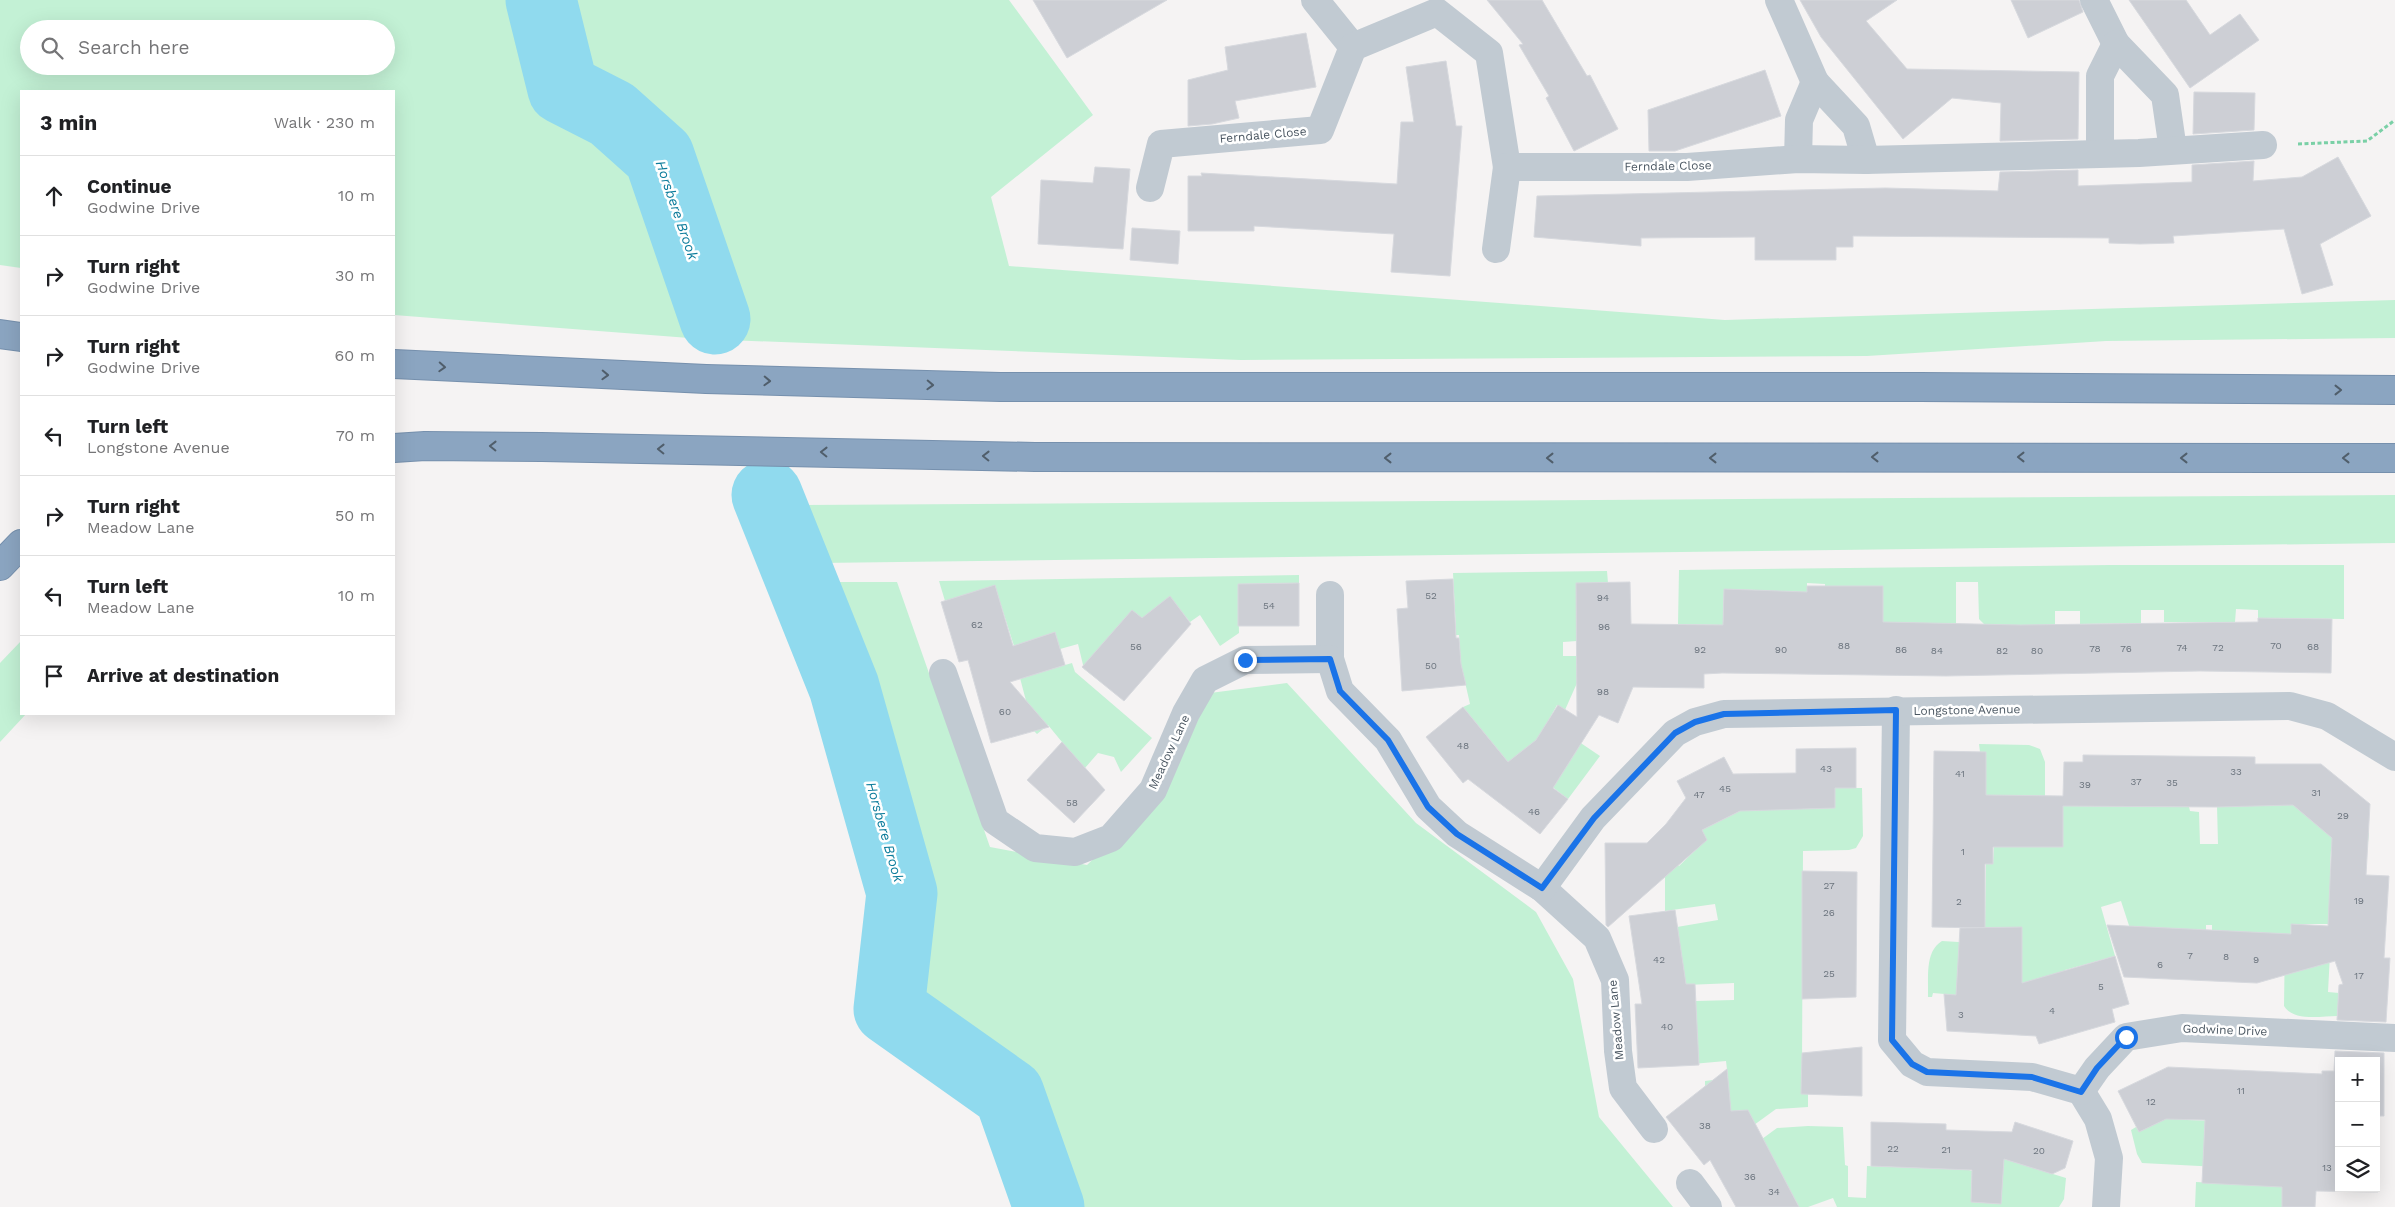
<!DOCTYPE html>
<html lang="en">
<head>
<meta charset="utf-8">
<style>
	body { margin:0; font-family:"Work Sans",sans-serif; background:#f6f6f6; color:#202124 }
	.controls { position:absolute; right:15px; bottom:15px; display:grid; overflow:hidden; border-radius:0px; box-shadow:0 5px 20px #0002 }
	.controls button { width:45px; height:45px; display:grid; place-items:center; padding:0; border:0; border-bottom:1px solid #e0e0e0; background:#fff; color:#202124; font:25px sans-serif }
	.stop { position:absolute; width:15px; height:15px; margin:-11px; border:4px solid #1a73e8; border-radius:50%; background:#fff }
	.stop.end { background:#1a73e8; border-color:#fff; box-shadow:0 1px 5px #0008 }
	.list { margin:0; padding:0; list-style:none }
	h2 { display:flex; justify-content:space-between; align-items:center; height:65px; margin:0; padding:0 20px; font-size:21px }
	h2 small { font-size:16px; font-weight:400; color:#757577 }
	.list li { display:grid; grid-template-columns:32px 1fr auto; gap:15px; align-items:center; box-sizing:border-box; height:80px; padding:0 20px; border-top:1px solid #e0e0e0 }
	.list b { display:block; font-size:19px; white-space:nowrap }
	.list p { margin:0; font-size:16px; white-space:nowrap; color:#757577 }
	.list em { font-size:16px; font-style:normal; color:#757577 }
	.icon { flex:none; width:28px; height:28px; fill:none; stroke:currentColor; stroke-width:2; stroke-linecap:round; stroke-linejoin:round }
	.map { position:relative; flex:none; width:2395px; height:1207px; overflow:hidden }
	.search { position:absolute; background:#fff; box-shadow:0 5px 20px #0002; left:20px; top:20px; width:375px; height:55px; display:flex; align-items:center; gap:12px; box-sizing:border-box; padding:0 18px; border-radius:28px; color:#757577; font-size:19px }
	.panel { position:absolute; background:#fff; box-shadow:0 5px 20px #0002; left:20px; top:90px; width:375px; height:625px; border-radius:0px }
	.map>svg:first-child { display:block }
	.green { fill:#c3f1d5; fill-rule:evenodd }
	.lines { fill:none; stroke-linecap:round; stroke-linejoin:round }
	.river { stroke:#90daee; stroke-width:71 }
	.building { fill:#cdcfd5; stroke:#d7d9de; fill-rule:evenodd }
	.highway-casing { stroke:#7690ad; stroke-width:30 }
	.path { stroke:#7ad0a6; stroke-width:3; stroke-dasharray:4 2.5; stroke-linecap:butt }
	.street { stroke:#c1cad2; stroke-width:28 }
	.highway { stroke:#8ba5c1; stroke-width:28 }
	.oneway { stroke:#505e6b }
	.route { stroke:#1a73e8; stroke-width:6 }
	.labels { text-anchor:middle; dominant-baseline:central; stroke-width:5; stroke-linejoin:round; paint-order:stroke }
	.number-label { font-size:10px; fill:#6b747e }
	.street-label { font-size:12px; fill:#4a5661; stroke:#fff }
	.water-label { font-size:14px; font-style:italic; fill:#0c7c9b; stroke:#fff }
</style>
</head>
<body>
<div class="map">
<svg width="2395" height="1207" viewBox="0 0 2395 1207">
	<rect width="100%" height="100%" fill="#f5f3f3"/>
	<g class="green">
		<path d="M 0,0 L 1009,0 L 1093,115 L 991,197 L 1009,266 L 1725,320 L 2395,300 L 2395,338 L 2106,341 L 1867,356 L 1241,360 L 702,339 L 394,315 L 394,91 L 21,91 L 21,268 L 0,265 ZM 29,29 L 386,29 L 386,66 L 29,66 Z"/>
		<path d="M 2395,495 L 2395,543 L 819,563 L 802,505 Z"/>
		<path d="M 2110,565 L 2344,565 L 2344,619 L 2258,618 L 2258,610 L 2236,609 L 2235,622 L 2164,622 L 2164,610 L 2141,610 L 2141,623 L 2080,624 L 2080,611 L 2055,611 L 2055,625 L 1985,625 L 1979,619 L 1978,582 L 1956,582 L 1956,624 L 1883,623 L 1882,586 L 1864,586 L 1865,623 L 1825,622 L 1825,584 L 1807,583 L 1807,625 L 1756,590 L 1724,589 L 1723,625 L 1678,624 L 1679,570 Z"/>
		<path d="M 1607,571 L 1608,583 L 1576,583 L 1577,641 L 1563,642 L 1563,656 L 1600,656 L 1581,674 L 1565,710 L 1557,705 L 1548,721 L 1600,756 L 1568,799 L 1532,771 L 1508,762 L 1463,707 L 1470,704 L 1465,682 L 1462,681 L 1459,635 L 1456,635 L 1456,630 L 1453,573 Z"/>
		<path d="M 1299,575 L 1299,583 L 1238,584 L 1239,633 L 1220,646 L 1200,615 L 1190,622 L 1170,597 L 1102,683 L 1084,669 L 1078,644 L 1060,649 L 1055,632 L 1014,646 L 995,586 L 945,601 L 939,581 Z"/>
		<path d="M 804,582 L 897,582 L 990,847 L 1087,865 L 1167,788 L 1210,693 L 1287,683 L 1416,823 L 1536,912 L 1573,979 L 1599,1117 L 1673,1207 L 1049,1207 L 1009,1094 L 889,1009 L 902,893 Z"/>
		<path d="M 21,641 L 21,714 L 26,714 L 0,742 L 0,663 Z"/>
		<path d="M 1072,663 L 1075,672 L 1152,738 L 1121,772 L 1114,757 L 1098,753 L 1085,768 L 1060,744 L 1062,742 L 1048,725 L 1037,734 L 1034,731 L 1020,678 Z"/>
		<path d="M 1979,744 L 2029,745 L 2040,749 L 2045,762 L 2045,847 L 2063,847 L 2063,806 L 2189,807 L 2190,811 L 2199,812 L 2200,844 L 2218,844 L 2217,806 L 2286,799 L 2341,845 L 2359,824 L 2369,833 L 2367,852 L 2331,850 L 2330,869 L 2333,873 L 2330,924 L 2291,924 L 2290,952 L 2330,954 L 2328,992 L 2339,993 L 2337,1016 C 2322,1016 2293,1022 2284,1006 L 2285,937 L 2212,930 L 2212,925 L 2206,925 L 2206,931 L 2137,950 L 2121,901 L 2101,907 L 2115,956 L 2065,970 L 2066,975 L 2022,988 L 2021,927 L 1985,928 L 1986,864 L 1993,864 L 1997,795 L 1986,795 L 1986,752 L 1980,752 Z"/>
		<path d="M 1835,788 L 1862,788 L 1863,836 L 1856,848 L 1849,850 L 1803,851 L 1802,1068 L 1816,1094 L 1808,1094 L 1808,1107 L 1776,1109 L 1743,1133 L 1705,1086 L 1705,1081 L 1728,1078 L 1726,1061 L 1681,1065 L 1696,1001 L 1734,1000 L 1734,983 L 1686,985 L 1677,927 L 1718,920 L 1715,904 L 1665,911 L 1665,868 L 1654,841 L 1679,866 L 1706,840 L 1702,830 L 1750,806 L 1797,809 L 1835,808 Z"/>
		<path d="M 1942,941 L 1991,944 L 1956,995 L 1933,993 L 1932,997 L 1928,997 C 1929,979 1924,952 1942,941 Z"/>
		<path d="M 2183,1110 L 2187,1120 L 2247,1122 L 2315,1191 L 2316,1195 L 2282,1194 L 2282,1207 L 2195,1207 L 2196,1182 L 2237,1184 L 2238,1168 L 2142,1163 L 2137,1154 L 2131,1130 L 2136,1127 L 2139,1132 Z"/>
		<path d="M 1808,1126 L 1843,1127 L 1845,1165 L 1848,1166 L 1848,1197 L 1866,1198 L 1867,1166 L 1969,1170 L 1972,1171 L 1971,1202 L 2001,1204 L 2004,1159 L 2066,1178 L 2064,1199 L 2059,1207 L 1837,1207 L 1833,1198 L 1808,1207 L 1799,1207 L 1762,1139 L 1777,1128 Z"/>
	</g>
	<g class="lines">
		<g class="river">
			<path d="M 541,0 L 563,89 L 612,114 L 659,156 L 715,319"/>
			<path d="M 767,495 L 844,687 L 902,893 L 889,1009 L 1009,1094 L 1049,1207"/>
		</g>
	</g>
	<g class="building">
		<path d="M 1033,0 L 1167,0 L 1067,58 Z"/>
		<path d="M 1487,0 L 1542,0 L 1587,76 L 1590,75 L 1618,129 L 1574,151 L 1546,98 L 1549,96 L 1519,45 L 1523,44 Z"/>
		<path d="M 1800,0 L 1897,0 L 1866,21 L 1907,69 L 2079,72 L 2078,139 L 2000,141 L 2001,103 L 1952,98 L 1903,139 L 1821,37 Z"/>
		<path d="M 2011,0 L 2079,0 L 2083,12 L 2028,38 Z"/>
		<path d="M 2129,0 L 2186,0 L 2210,35 L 2240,14 L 2259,40 L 2190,88 Z"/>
		<path d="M 1306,33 L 1316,87 L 1235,101 L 1239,118 L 1212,124 L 1188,126 L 1188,80 L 1228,70 L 1225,47 Z"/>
		<path d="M 1446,61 L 1456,126 L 1462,126 L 1450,276 L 1391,272 L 1394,234 L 1254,226 L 1254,231 L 1188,231 L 1188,176 L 1202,176 L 1201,173 L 1397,184 L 1401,122 L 1414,122 L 1406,67 Z"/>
		<path d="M 1765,70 L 1781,116 L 1675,151 L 1649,151 L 1648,110 Z"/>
		<path d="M 2194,92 L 2255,93 L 2254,130 L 2193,134 Z"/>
		<path d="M 2338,157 L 2371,216 L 2320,244 L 2333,285 L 2302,294 L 2284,229 L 2173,236 L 2174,243 L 2140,244 L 2109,243 L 2109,238 L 1853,236 L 1853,247 L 1836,247 L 1836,260 L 1755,260 L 1755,237 L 1641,238 L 1641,246 L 1534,237 L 1537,196 L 1885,188 L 1998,191 L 2000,172 L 2078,170 L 2078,186 L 2192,182 L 2192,165 L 2254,161 L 2253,181 L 2302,177 Z"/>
		<path d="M 1095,167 L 1130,169 L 1123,249 L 1038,244 L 1041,180 L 1093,183 Z"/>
		<path d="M 1132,228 L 1180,231 L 1178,264 L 1130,260 Z"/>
		<path d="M 1453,579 L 1456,638 L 1459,638 L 1461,664 L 1466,685 L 1402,691 L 1397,609 L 1408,608 L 1406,581 Z"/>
		<path d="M 1630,582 L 1631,624 L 1723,625 L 1724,589 L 1807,592 L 1807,586 L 1883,586 L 1883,622 L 2020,625 L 2258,622 L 2258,618 L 2332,619 L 2331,673 L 2200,671 L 1946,676 L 1722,673 L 1704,674 L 1704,688 L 1633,687 L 1618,723 L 1599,715 L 1553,788 L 1568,799 L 1540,834 L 1468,779 L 1463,783 L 1426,737 L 1463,707 L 1508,762 L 1536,740 L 1558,705 L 1577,717 L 1576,583 Z"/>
		<path d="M 1299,583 L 1299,626 L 1238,626 L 1238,584 Z"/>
		<path d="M 995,585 L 1013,646 L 1055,632 L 1065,665 L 1010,682 L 1049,727 L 991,743 L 968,660 L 959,662 L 941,602 Z"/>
		<path d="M 1170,596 L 1191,624 L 1124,701 L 1082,667 L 1132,610 L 1142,618 Z"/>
		<path d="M 1062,742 L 1105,790 L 1074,823 L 1027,780 Z"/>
		<path d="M 1856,748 L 1856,788 L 1835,788 L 1835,808 L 1740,811 L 1702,830 L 1707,840 L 1608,927 L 1606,925 L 1605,843 L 1647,843 L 1666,824 L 1686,798 L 1677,781 L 1724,757 L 1733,774 L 1796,773 L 1796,749 Z"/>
		<path d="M 1934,751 L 1986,752 L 1986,795 L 2063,796 L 2064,762 L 2083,762 L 2083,755 L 2255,757 L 2255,764 L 2321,764 L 2370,804 L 2366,875 L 2389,876 L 2384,958 L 2390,958 L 2386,1022 L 2337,1020 L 2339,985 L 2343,984 L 2335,961 L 2257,983 L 2124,977 L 2107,925 L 2291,934 L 2291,924 L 2328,926 L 2332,838 L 2293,805 L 2217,807 L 2063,806 L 2063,847 L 1993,847 L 1993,864 L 1985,864 L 1985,928 L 1932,927 Z"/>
		<path d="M 1802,871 L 1857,872 L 1856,997 L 1802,999 Z"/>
		<path d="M 1675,910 L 1686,984 L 1695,984 L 1699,1065 L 1638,1068 L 1635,1004 L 1642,1004 L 1629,916 Z"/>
		<path d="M 2022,927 L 2022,983 L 2115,956 L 2129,1004 L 2112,1009 L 2115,1022 L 2039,1044 L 2036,1036 L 1947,1031 L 1944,994 L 1956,995 L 1960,928 Z"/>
		<path d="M 1862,1047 L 1862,1096 L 1801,1094 L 1802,1053 Z"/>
		<path d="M 2335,1051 L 2384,1053 L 2384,1116 L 2379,1116 L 2378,1192 L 2316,1191 L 2315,1207 L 2282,1207 L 2282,1187 L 2202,1183 L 2205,1120 L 2166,1119 L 2139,1132 L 2118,1091 L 2168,1067 L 2322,1074 L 2322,1071 L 2334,1071 ZM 2339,1061 L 2376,1061 L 2376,1188 L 2339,1188 Z"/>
		<path d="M 1727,1069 L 1731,1111 L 1748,1110 L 1799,1207 L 1736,1207 L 1710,1160 L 1704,1165 L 1666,1117 Z"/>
		<path d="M 1871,1122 L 1946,1124 L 1946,1130 L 2012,1132 L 2015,1122 L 2073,1141 L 2065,1168 L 2052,1174 L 2004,1159 L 2001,1204 L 1971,1202 L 1972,1170 L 1871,1166 Z"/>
	</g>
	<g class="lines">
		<defs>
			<g id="highway">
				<path d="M 0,334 L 21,337"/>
				<path d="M 394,364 L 706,379 L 1000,387 L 1920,387 L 2395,390"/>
				<path d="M 394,448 L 425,446 L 542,447 L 1035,457 L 2395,458"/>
				<path d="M 0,566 L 21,544"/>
			</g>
		</defs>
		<use href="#highway" class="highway-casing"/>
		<path class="path" d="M 2298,144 L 2367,141 L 2395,120"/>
		<g class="street">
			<path d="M 1315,0 L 1353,47"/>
			<path d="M 1779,0 L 1815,82"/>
			<path d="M 2094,0 L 2116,44"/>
			<path d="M 2100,152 L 2100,76 L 2116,44 L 2165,95 L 2173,150"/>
			<path d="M 1798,159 L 1799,120 L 1815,82 L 1856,126 L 1866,160"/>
			<path d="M 1150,188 L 1161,144 L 1320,130 L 1353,47 L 1437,12 L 1489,53 L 1507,167"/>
			<path d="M 1496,249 L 1507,167 L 1687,167 L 1798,159 L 1866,160 L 2139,153 L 2263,145"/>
			<path d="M 1330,595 L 1330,659 L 1340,691 L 1388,740 L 1428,807 L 1457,834 L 1542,888 L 1597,938 L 1615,980 L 1618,1051 L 1623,1088 L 1654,1129"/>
			<path d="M 943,673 L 995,821 L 1035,848 L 1075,852 L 1111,838 L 1153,790 L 1186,713 L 1205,680 L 1245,660 L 1330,659"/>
			<path d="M 1896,710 L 1892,1040 L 1912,1064 L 1927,1072 L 2032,1077 L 2081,1091 L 2098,1119 L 2109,1158 L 2106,1207"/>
			<path d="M 1542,888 L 1593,818 L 1675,733 L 1695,722 L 1724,714 L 2290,706 L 2327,716 L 2395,757"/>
			<path d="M 2081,1091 L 2097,1068 L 2126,1037 L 2182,1028 L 2395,1038"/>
			<path d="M 1690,1183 L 1708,1207"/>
		</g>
		<use href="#highway" class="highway"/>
	</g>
	<defs><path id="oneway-chevron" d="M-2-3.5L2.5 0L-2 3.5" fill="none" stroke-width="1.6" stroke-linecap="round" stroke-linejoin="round" transform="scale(1.25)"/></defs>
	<g class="oneway">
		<use href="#oneway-chevron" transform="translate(442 367) rotate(3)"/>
		<use href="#oneway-chevron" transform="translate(605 375) rotate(2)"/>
		<use href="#oneway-chevron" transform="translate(767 381) rotate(2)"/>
		<use href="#oneway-chevron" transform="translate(930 385) rotate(2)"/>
		<use href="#oneway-chevron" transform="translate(2338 390)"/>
		<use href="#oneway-chevron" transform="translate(493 446) rotate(-179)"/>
		<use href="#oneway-chevron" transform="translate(661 449) rotate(-179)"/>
		<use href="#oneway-chevron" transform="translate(824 452) rotate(-179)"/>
		<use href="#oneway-chevron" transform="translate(986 456) rotate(-179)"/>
		<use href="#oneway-chevron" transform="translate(1875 457) rotate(180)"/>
		<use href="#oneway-chevron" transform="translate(2021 457) rotate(-180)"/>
		<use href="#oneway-chevron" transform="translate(1388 458) rotate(180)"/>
		<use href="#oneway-chevron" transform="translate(1550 458) rotate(180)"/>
		<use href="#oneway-chevron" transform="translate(1713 458) rotate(180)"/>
		<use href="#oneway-chevron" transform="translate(2184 458) rotate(-180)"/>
		<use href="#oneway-chevron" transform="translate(2346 458) rotate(-180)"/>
	</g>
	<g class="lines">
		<path class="route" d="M 1245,660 L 1330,659 L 1340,691 L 1388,740 L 1428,807 L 1457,834 L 1542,888 L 1594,818 L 1675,733 L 1695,722 L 1724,714 L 1896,710 L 1892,1040 L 1912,1064 L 1927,1072 L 2032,1077 L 2081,1092 L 2097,1068 L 2126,1037"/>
	</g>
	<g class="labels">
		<g class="number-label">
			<text x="1431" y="595">52</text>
			<text x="1603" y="597">94</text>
			<text x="1269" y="605">54</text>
			<text x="977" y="624">62</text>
			<text x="1604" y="626">96</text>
			<text x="1844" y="645">88</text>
			<text x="2276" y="645">70</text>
			<text x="1136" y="646">56</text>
			<text x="2313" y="646">68</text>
			<text x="2182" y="647">74</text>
			<text x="2218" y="647">72</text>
			<text x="2095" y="648">78</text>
			<text x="2126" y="648">76</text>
			<text x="1700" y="649">92</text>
			<text x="1781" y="649">90</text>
			<text x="1901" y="649">86</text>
			<text x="1937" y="650">84</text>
			<text x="2002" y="650">82</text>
			<text x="2037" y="650">80</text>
			<text x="1431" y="665">50</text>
			<text x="1603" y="691">98</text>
			<text x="1005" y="711">60</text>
			<text x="1463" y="745">48</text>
			<text x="1826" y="768">43</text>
			<text x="2236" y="771">33</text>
			<text x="1960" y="773">41</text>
			<text x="2136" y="781">37</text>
			<text x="2172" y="782">35</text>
			<text x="2085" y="784">39</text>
			<text x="1725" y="788">45</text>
			<text x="2316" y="792">31</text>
			<text x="1699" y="794">47</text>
			<text x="1072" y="802">58</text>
			<text x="1534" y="811">46</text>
			<text x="2343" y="815">29</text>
			<text x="1963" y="851">1</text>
			<text x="1829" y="885">27</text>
			<text x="2359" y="900">19</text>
			<text x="1959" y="901">2</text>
			<text x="1829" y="912">26</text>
			<text x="2190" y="955">7</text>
			<text x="2226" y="956">8</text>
			<text x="1659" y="959">42</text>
			<text x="2256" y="959">9</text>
			<text x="2160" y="964">6</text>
			<text x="1829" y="973">25</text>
			<text x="2359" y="975">17</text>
			<text x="2101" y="986">5</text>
			<text x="2052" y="1010">4</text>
			<text x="1961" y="1014">3</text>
			<text x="1667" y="1026">40</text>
			<text x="2241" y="1090">11</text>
			<text x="2151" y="1101">12</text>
			<text x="1705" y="1125">38</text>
			<text x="1893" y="1148">22</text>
			<text x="1946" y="1149">21</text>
			<text x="2039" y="1150">20</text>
			<text x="2327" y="1167">13</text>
			<text x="1750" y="1176">36</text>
			<text x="1774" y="1191">34</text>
		</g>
		<g class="street-label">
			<text transform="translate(1263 135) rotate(-5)">Ferndale Close</text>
			<text transform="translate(1668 166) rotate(-1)">Ferndale Close</text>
			<text transform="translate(1967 710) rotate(-1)">Longstone Avenue</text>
			<text transform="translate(1169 752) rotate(-65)">Meadow Lane</text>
			<text transform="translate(1616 1020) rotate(-95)">Meadow Lane</text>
			<text transform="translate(2225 1030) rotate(2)">Godwine Drive</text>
		</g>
		<g class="water-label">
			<text transform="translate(677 210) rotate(71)">Horsbere Brook</text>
			<text transform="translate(885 832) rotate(74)">Horsbere Brook</text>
		</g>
	</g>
</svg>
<div class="controls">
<button>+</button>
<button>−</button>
<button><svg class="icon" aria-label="layers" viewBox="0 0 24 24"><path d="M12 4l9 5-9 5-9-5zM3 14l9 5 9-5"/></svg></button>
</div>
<div class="stop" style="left:2126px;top:1037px"></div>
<div class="stop end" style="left:1245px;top:660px"></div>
<div class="search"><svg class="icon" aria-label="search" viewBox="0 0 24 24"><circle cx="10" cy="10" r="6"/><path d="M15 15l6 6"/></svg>Search here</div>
<section class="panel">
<h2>3 min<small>Walk · 230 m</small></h2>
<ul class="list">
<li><svg class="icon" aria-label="ahead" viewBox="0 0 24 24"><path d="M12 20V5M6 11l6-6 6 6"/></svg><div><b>Continue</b><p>Godwine Drive</p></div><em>10 m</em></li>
<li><svg class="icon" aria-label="right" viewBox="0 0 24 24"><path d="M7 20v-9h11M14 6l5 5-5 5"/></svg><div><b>Turn right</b><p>Godwine Drive</p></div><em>30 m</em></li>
<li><svg class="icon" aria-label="right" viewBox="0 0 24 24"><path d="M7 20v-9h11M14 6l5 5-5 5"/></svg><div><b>Turn right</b><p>Godwine Drive</p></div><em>60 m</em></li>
<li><svg class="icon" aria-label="left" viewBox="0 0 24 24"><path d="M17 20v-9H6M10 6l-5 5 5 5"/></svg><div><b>Turn left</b><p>Longstone Avenue</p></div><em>70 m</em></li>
<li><svg class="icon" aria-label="right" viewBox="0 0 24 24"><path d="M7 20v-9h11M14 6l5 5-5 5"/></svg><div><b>Turn right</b><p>Meadow Lane</p></div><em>50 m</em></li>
<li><svg class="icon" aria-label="left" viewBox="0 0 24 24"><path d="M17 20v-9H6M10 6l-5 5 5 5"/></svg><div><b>Turn left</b><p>Meadow Lane</p></div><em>10 m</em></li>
<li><svg class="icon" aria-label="arrive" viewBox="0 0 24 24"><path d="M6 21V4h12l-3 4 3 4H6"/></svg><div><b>Arrive at destination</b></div></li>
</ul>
</section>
</div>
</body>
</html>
